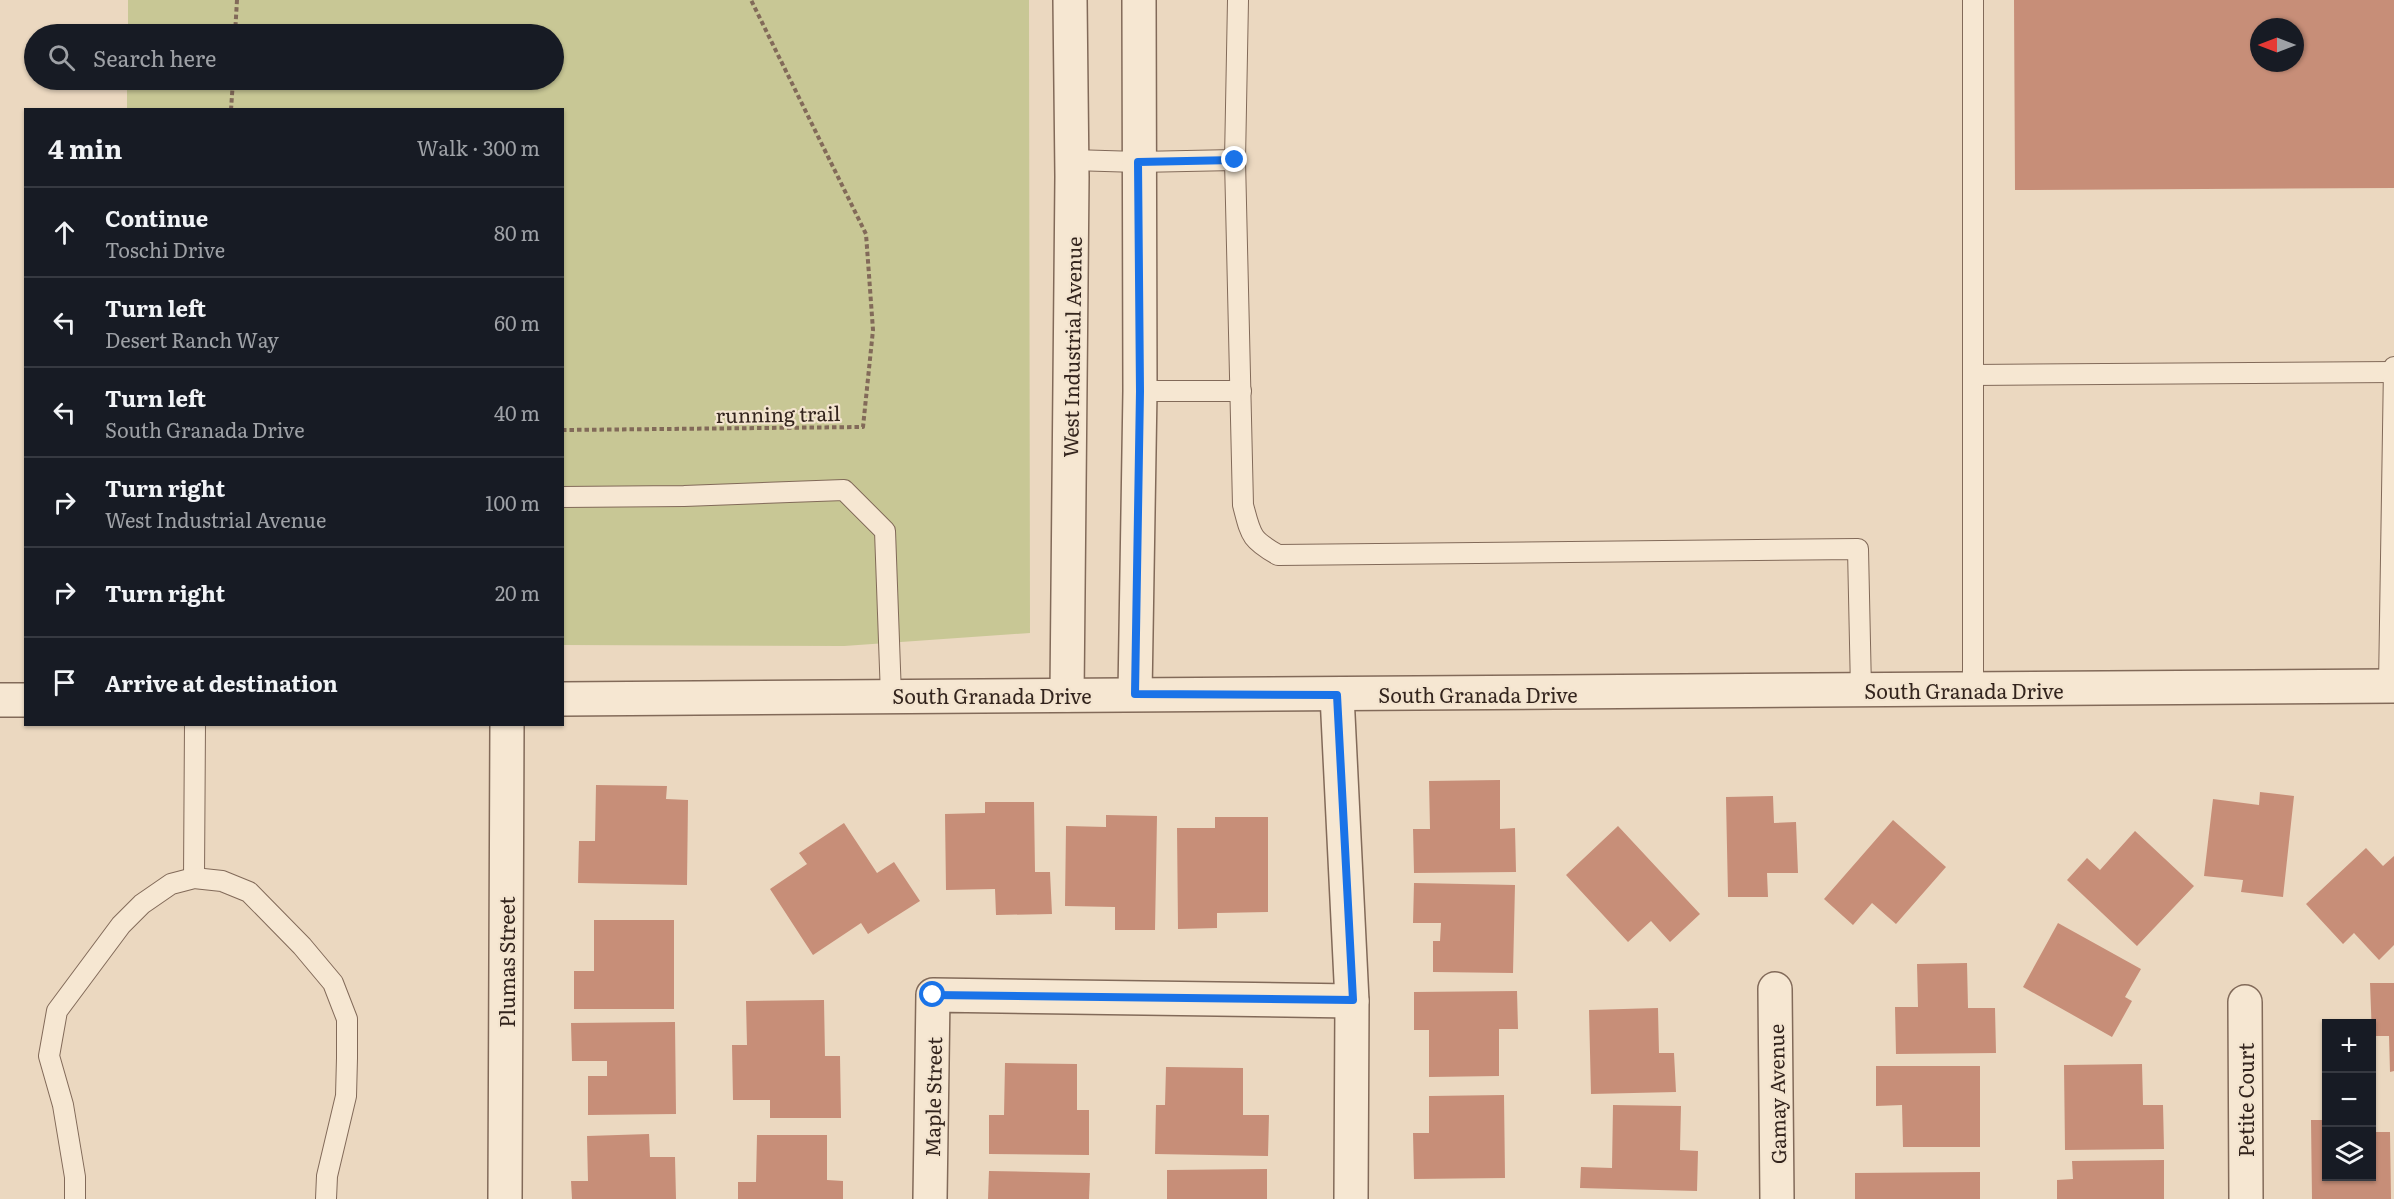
<!DOCTYPE html>
<html lang="en">
<head>
<meta charset="utf-8">
<style>
	body { margin:0; font-family:Literata,serif; background:#242831; color:#f1f3f6 }
	.controls { position:absolute; right:18px; bottom:18px; display:grid; overflow:hidden; border-radius:0px; box-shadow:0 2px 4px #0004 }
	.controls button { width:54px; height:54px; display:grid; place-items:center; padding:0; border:0; border-bottom:2px solid #363941; background:#171b24; color:#f1f3f6; font:30px sans-serif }
	.compass { position:absolute; left:2250px; top:18px; width:54px; height:54px; border-radius:50%; background:#171b24; box-shadow:0 2px 4px #0004; rotate:270deg }
	.stop { position:absolute; width:18px; height:18px; margin:-14px; border:4px solid #1a73e8; border-radius:50%; background:#fff }
	.stop.end { background:#1a73e8; border-color:#fff; box-shadow:0 2px 6px #0008 }
	.list { margin:0; padding:0; list-style:none }
	h2 { display:flex; justify-content:space-between; align-items:center; height:78px; margin:0; padding:0 24px; font-size:26px }
	h2 small { font-size:20px; font-weight:400; color:#9ea1a6 }
	.list li { display:grid; grid-template-columns:39px 1fr auto; gap:18px; align-items:center; box-sizing:border-box; height:90px; padding:0 24px; border-top:2px solid #363941 }
	.list b { display:block; font-size:22px; white-space:nowrap }
	.list p { margin:0; font-size:20px; white-space:nowrap; color:#9ea1a6 }
	.list em { font-size:20px; font-style:normal; color:#9ea1a6 }
	.icon { flex:none; width:33px; height:33px; fill:none; stroke:currentColor; stroke-width:2; stroke-linecap:round; stroke-linejoin:round }
	.map { position:relative; flex:none; width:2394px; height:1199px; overflow:hidden }
	.search { position:absolute; background:#171b24; box-shadow:0 2px 4px #0004; left:24px; top:24px; width:540px; height:66px; display:flex; align-items:center; gap:15px; box-sizing:border-box; padding:0 21px; border-radius:33px; color:#9ea1a6; font-size:22px }
	.panel { position:absolute; background:#171b24; box-shadow:0 2px 4px #0004; left:24px; top:108px; width:540px; height:618px; border-radius:0px }
	.map>svg:first-child { display:block }
	.green { fill:#c8c795 }
	.building { fill:#c78e78; fill-rule:evenodd }
	.lines { fill:none; stroke-linecap:round; stroke-linejoin:round }
	.lane-casing { stroke:#826a59; stroke-width:22 }
	.street-casing { stroke:#826a59; stroke-width:36 }
	.path { stroke:#826a59; stroke-width:4; stroke-dasharray:4.5 3; stroke-linecap:butt }
	.lane { stroke:#f6e7d2; stroke-width:20 }
	.street { stroke:#f6e7d2; stroke-width:33 }
	.route { stroke:#1a73e8; stroke-width:8 }
	.labels { text-anchor:middle; dominant-baseline:central; stroke-width:4.5; stroke-linejoin:round; paint-order:stroke }
	.street-label { font-size:20px; fill:#33241d; stroke:#f3e4cf }
</style>
</head>
<body>
<div class="map">
<svg width="2394" height="1199" viewBox="0 0 2394 1199">
	<rect width="100%" height="100%" fill="#ebd8c0"/>
	<path class="green" d="M 128,0 L 1029,0 L 1030,633 L 844,646 L 563,645 L 562,110 L 127,109 L 127,80 L 554,80 L 554,34 L 128,34 Z"/>
	<g class="building">
		<path d="M 2014,0 L 2394,0 L 2394,188 L 2015,190 ZM 2259,27 L 2295,27 L 2295,63 L 2259,63 Z"/>
		<path d="M 1500,780 L 1500,829 L 1515,828 L 1516,872 L 1414,873 L 1413,829 L 1430,829 L 1429,781 Z"/>
		<path d="M 596,785 L 667,786 L 666,799 L 688,800 L 687,885 L 578,883 L 579,841 L 595,841 Z"/>
		<path d="M 2260,792 L 2294,796 L 2283,897 L 2241,892 L 2243,880 L 2204,876 L 2213,799 L 2259,805 Z"/>
		<path d="M 1773,796 L 1774,823 L 1796,822 L 1798,873 L 1767,873 L 1768,897 L 1728,897 L 1726,797 Z"/>
		<path d="M 985,802 L 1034,802 L 1035,872 L 1050,872 L 1052,914 L 996,915 L 995,889 L 946,890 L 945,814 L 985,813 Z"/>
		<path d="M 1106,815 L 1157,816 L 1155,930 L 1115,930 L 1115,907 L 1065,906 L 1066,826 L 1106,827 Z"/>
		<path d="M 1215,817 L 1268,817 L 1268,912 L 1217,913 L 1217,928 L 1178,929 L 1177,828 L 1215,828 Z"/>
		<path d="M 1893,820 L 1946,867 L 1896,924 L 1872,903 L 1853,925 L 1824,899 Z"/>
		<path d="M 844,823 L 877,873 L 894,862 L 920,901 L 868,934 L 861,923 L 813,955 L 770,889 L 807,864 L 799,853 Z"/>
		<path d="M 1618,826 L 1700,914 L 1670,942 L 1651,921 L 1628,942 L 1566,875 Z"/>
		<path d="M 2135,831 L 2194,886 L 2137,946 L 2067,880 L 2087,858 L 2100,870 Z"/>
		<path d="M 2366,848 L 2383,866 L 2394,856 L 2394,945 L 2379,960 L 2354,933 L 2343,944 L 2306,904 Z"/>
		<path d="M 1414,883 L 1515,885 L 1513,973 L 1433,972 L 1433,941 L 1440,941 L 1441,923 L 1413,923 Z"/>
		<path d="M 594,920 L 674,920 L 674,1009 L 574,1009 L 574,971 L 594,971 Z"/>
		<path d="M 2058,923 L 2141,969 L 2125,997 L 2132,1001 L 2112,1037 L 2023,987 Z"/>
		<path d="M 1967,963 L 1968,1008 L 1995,1008 L 1996,1053 L 1896,1054 L 1895,1007 L 1918,1007 L 1917,964 Z"/>
		<path d="M 2370,983 L 2394,983 L 2394,1071 L 2390,1072 L 2389,1036 L 2372,1036 Z"/>
		<path d="M 1517,991 L 1518,1029 L 1499,1029 L 1499,1076 L 1429,1077 L 1429,1030 L 1414,1030 L 1414,992 Z"/>
		<path d="M 824,1000 L 825,1056 L 840,1056 L 841,1118 L 770,1118 L 770,1100 L 733,1100 L 732,1045 L 747,1045 L 746,1001 Z"/>
		<path d="M 1658,1008 L 1659,1053 L 1674,1053 L 1676,1092 L 1591,1094 L 1589,1010 Z"/>
		<path d="M 675,1022 L 676,1114 L 588,1115 L 588,1076 L 607,1076 L 607,1061 L 572,1061 L 571,1023 Z"/>
		<path d="M 1005,1063 L 1077,1064 L 1077,1110 L 1089,1110 L 1089,1155 L 989,1154 L 989,1115 L 1004,1115 Z"/>
		<path d="M 2142,1064 L 2143,1105 L 2163,1105 L 2164,1149 L 2065,1150 L 2064,1065 Z"/>
		<path d="M 1876,1066 L 1980,1066 L 1980,1147 L 1903,1147 L 1902,1105 L 1876,1106 Z"/>
		<path d="M 1166,1067 L 1243,1068 L 1243,1115 L 1269,1115 L 1268,1156 L 1155,1154 L 1156,1105 L 1165,1105 Z"/>
		<path d="M 1504,1095 L 1505,1178 L 1414,1179 L 1413,1133 L 1429,1133 L 1429,1096 Z"/>
		<path d="M 1613,1105 L 1681,1106 L 1680,1150 L 1698,1151 L 1697,1191 L 1580,1188 L 1581,1167 L 1612,1168 Z"/>
		<path d="M 2311,1120 L 2326,1120 L 2326,1176 L 2372,1176 L 2372,1132 L 2390,1132 L 2391,1199 L 2312,1199 Z"/>
		<path d="M 649,1134 L 650,1157 L 675,1157 L 676,1199 L 572,1199 L 571,1181 L 588,1181 L 587,1136 Z"/>
		<path d="M 757,1135 L 827,1135 L 827,1180 L 843,1181 L 843,1199 L 738,1199 L 738,1182 L 756,1182 Z"/>
		<path d="M 2164,1160 L 2164,1199 L 2057,1199 L 2057,1180 L 2073,1179 L 2072,1161 Z"/>
		<path d="M 1267,1169 L 1267,1199 L 1167,1199 L 1167,1170 Z"/>
		<path d="M 989,1171 L 1090,1173 L 1089,1199 L 988,1199 Z"/>
		<path d="M 1980,1172 L 1980,1199 L 1855,1199 L 1855,1173 Z"/>
	</g>
	<g class="lines">
		<defs>
			<g id="lane">
				<path d="M 1973,0 L 1973,690"/>
				<path d="M 1072,160 L 1138,162 L 1235,160 L 1238,0"/>
				<path d="M 1235,160 L 1243,505 C 1251,535 1250,539 1278,555 L 1858,549 L 1861,690"/>
				<path d="M 1973,375 L 2394,372"/>
				<path d="M 1140,391 L 1241,391"/>
				<path d="M 562,497 L 684,496 L 844,490 L 885,531 L 891,696"/>
				<path d="M 2389,686 L 2394,367"/>
				<path d="M 194,878 L 195,724"/>
				<path d="M 75,1199 L 75,1177 L 63,1105 L 49,1056 L 57,1011 L 121,925 L 142,904 L 171,884 L 194,878 L 222,881 L 249,892 L 302,946 L 333,983 L 347,1019 L 347,1058 L 346,1096 L 327,1176 L 326,1199"/>
			</g>
			<g id="street">
				<path d="M 1135,694 L 1140,391 L 1139,0"/>
				<path d="M 1067,695 L 1072,177 L 1070,0"/>
				<path d="M 1337,695 L 1352,1001 L 1351,1199"/>
				<path d="M 562,699 L 2394,686"/>
				<path d="M 0,700 L 26,700"/>
				<path d="M 1775,989 L 1777,1199"/>
				<path d="M 2245,1002 L 2246,1199"/>
				<path d="M 505,1199 L 507,724"/>
				<path d="M 930,1199 L 933,995 L 1352,1001"/>
			</g>
		</defs>
		<use href="#lane" class="lane-casing"/>
		<use href="#street" class="street-casing"/>
		<g class="path">
			<path d="M 235,34 L 237,0"/>
			<path d="M 231,110 L 233,80"/>
			<path d="M 562,430 L 863,427 L 873,330 L 866,234 L 751,0"/>
		</g>
		<use href="#lane" class="lane"/>
		<use href="#street" class="street"/>
	</g>
	<g class="lines">
		<path class="route" d="M 933,995 L 1353,1000 L 1337,695 L 1135,694 L 1140,391 L 1138,162 L 1235,160"/>
	</g>
	<g class="labels">
		<g class="street-label">
			<text transform="translate(1071 347) rotate(-89)">West Industrial Avenue</text>
			<text transform="translate(778 413) rotate(-1)">running trail</text>
			<text x="1964" y="690">South Granada Drive</text>
			<text x="1478" y="694">South Granada Drive</text>
			<text x="992" y="695">South Granada Drive</text>
			<text transform="translate(506 962) rotate(-90)">Plumas Street</text>
			<text transform="translate(1776 1094) rotate(-91)">Gamay Avenue</text>
			<text transform="translate(932 1097) rotate(-89)">Maple Street</text>
			<text transform="translate(2245 1100) rotate(-90)">Petite Court</text>
		</g>
	</g>
</svg>
<div class="controls">
<button>+</button>
<button>−</button>
<button><svg class="icon" aria-label="layers" viewBox="0 0 24 24"><path d="M12 4l9 5-9 5-9-5zM3 14l9 5 9-5"/></svg></button>
</div>
<svg class="compass" viewBox="-18 -18 36 36"><path d="M0-13l5 13h-10z" fill="#e53935"/><path d="M0 13l5-13h-10z" fill="#9ea1a6"/></svg>
<div class="stop" style="left:933px;top:995px"></div>
<div class="stop end" style="left:1235px;top:160px"></div>
<div class="search"><svg class="icon" aria-label="search" viewBox="0 0 24 24"><circle cx="10" cy="10" r="6"/><path d="M15 15l6 6"/></svg>Search here</div>
<section class="panel">
<h2>4 min<small>Walk · 300 m</small></h2>
<ul class="list">
<li><svg class="icon" aria-label="ahead" viewBox="0 0 24 24"><path d="M12 20V5M6 11l6-6 6 6"/></svg><div><b>Continue</b><p>Toschi Drive</p></div><em>80 m</em></li>
<li><svg class="icon" aria-label="left" viewBox="0 0 24 24"><path d="M17 20v-9H6M10 6l-5 5 5 5"/></svg><div><b>Turn left</b><p>Desert Ranch Way</p></div><em>60 m</em></li>
<li><svg class="icon" aria-label="left" viewBox="0 0 24 24"><path d="M17 20v-9H6M10 6l-5 5 5 5"/></svg><div><b>Turn left</b><p>South Granada Drive</p></div><em>40 m</em></li>
<li><svg class="icon" aria-label="right" viewBox="0 0 24 24"><path d="M7 20v-9h11M14 6l5 5-5 5"/></svg><div><b>Turn right</b><p>West Industrial Avenue</p></div><em>100 m</em></li>
<li><svg class="icon" aria-label="right" viewBox="0 0 24 24"><path d="M7 20v-9h11M14 6l5 5-5 5"/></svg><div><b>Turn right</b></div><em>20 m</em></li>
<li><svg class="icon" aria-label="arrive" viewBox="0 0 24 24"><path d="M6 21V4h12l-3 4 3 4H6"/></svg><div><b>Arrive at destination</b></div></li>
</ul>
</section>
</div>
</body>
</html>
